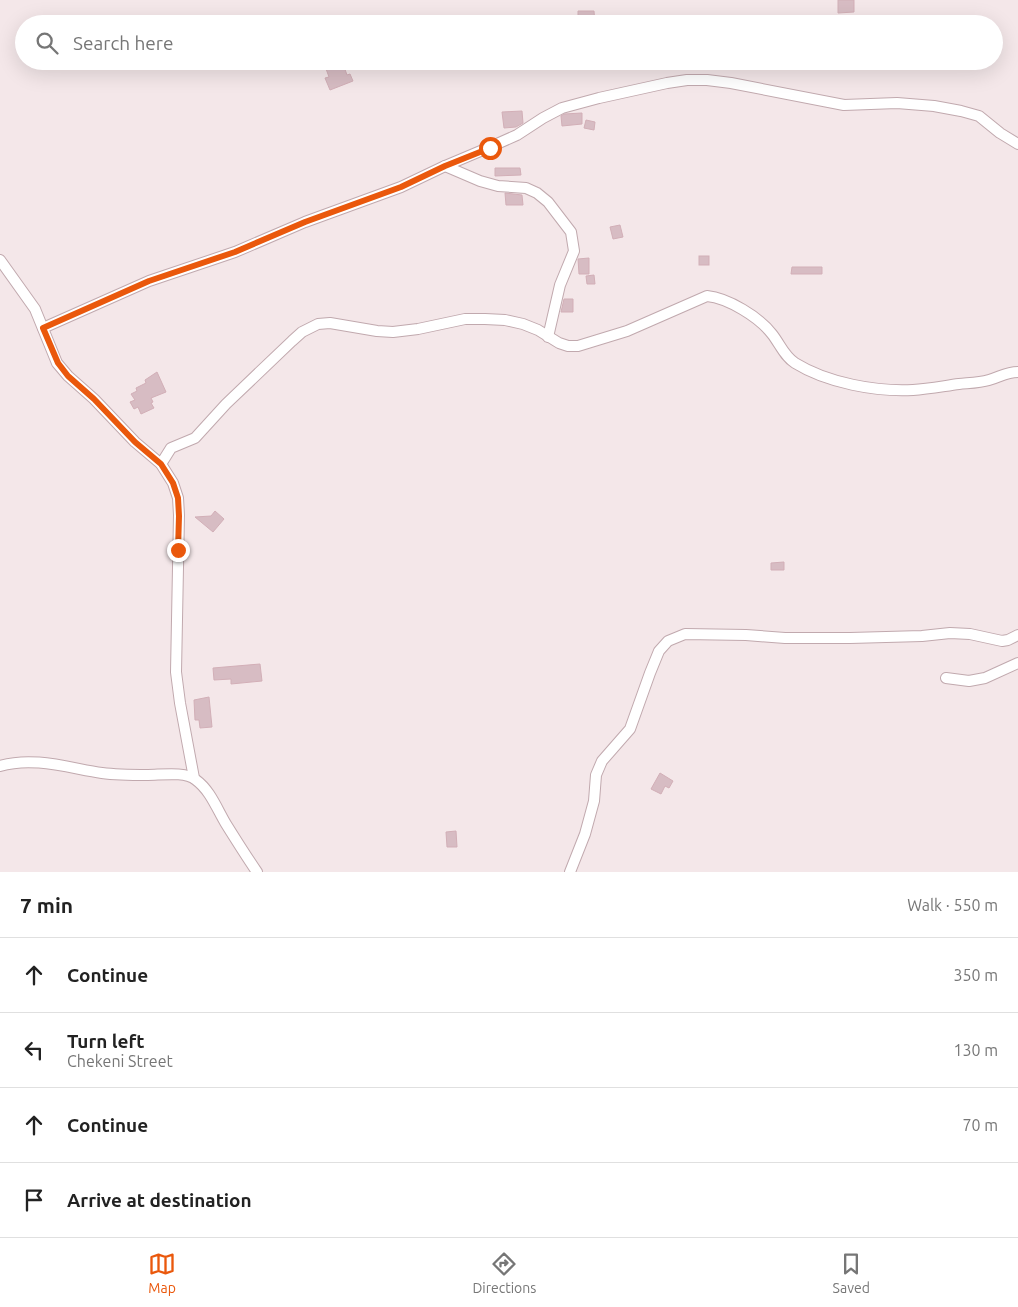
<!DOCTYPE html>
<html lang="en">
<head>
<meta charset="utf-8">
<style>
	body { margin:0; font-family:Ubuntu,sans-serif; background:#f6f6f6; color:#222 }
	.stop { position:absolute; width:15px; height:15px; margin:-11px; border:4px solid #ea580c; border-radius:50%; background:#fff }
	.stop.end { background:#ea580c; border-color:#fff; box-shadow:0 1px 5px #0008 }
	.list { margin:0; padding:0; list-style:none }
	h2 { display:flex; justify-content:space-between; align-items:center; height:65px; margin:0; padding:0 20px; font-size:21px }
	h2 small { font-size:16px; font-weight:400; color:#767676 }
	.list li { display:grid; grid-template-columns:32px 1fr auto; gap:15px; align-items:center; box-sizing:border-box; height:75px; padding:0 20px; border-top:1px solid #e0e0e0 }
	.list b { display:block; font-size:19px; white-space:nowrap }
	.list p { margin:0; font-size:16px; white-space:nowrap; color:#767676 }
	.list em { font-size:16px; font-style:normal; color:#767676 }
	.icon { flex:none; width:28px; height:28px; fill:none; stroke:currentColor; stroke-width:2; stroke-linecap:round; stroke-linejoin:round }
	.map { position:relative; flex:none; width:1018px; height:872px; overflow:hidden }
	.search { position:absolute; background:#fff; box-shadow:0 5px 20px #0002; left:15px; right:15px; top:15px; height:55px; display:flex; align-items:center; gap:12px; box-sizing:border-box; padding:0 18px; border-radius:28px; color:#767676; font-size:19px }
	.sheet { height:365px; background:#fff }
	nav { display:flex; justify-content:space-around; align-items:center; box-sizing:border-box; height:70px; border-top:1px solid #e0e0e0; background:#fff; font-size:14px; color:#767676 }
	nav a { display:grid; justify-items:center; gap:2px }
	nav .on { color:#ea580c }
	.map>svg:first-child { display:block }
	.building { fill:#d7bcc3; stroke:#d2afb7 }
	.lines { fill:none; stroke-linecap:round; stroke-linejoin:round }
	.minor-casing { stroke:#c1a9ae; stroke-width:12 }
	.minor { stroke:#fff; stroke-width:10 }
	.route { stroke:#ea580c; stroke-width:6 }
</style>
</head>
<body>
<div class="map">
<svg width="1018" height="872" viewBox="0 0 1018 872">
	<rect width="100%" height="100%" fill="#f4e7e9"/>
	<g class="building">
		<path d="M 838,0 L 854,0 L 854,12 L 838,13 Z"/>
		<path d="M 578,11 L 594,11 L 595,24 L 578,24 Z"/>
		<path d="M 338,61 L 342,61 L 347,75 L 350,74 L 353,81 L 330,90 L 325,78 L 329,77 L 325,66 Z"/>
		<path d="M 522,111 L 523,123 L 516,127 L 504,128 L 502,112 Z"/>
		<path d="M 582,113 L 582,124 L 562,126 L 561,116 L 564,114 Z"/>
		<path d="M 586,120 L 595,122 L 594,130 L 584,128 Z"/>
		<path d="M 495,168 L 520,168 L 521,175 L 495,176 Z"/>
		<path d="M 505,193 L 522,195 L 523,205 L 506,205 Z"/>
		<path d="M 620,225 L 623,237 L 613,239 L 610,227 Z"/>
		<rect x="699" y="256" width="10" height="9"/>
		<path d="M 589,258 L 589,274 L 579,274 L 578,259 Z"/>
		<path d="M 792,267 L 822,267 L 822,274 L 791,274 Z"/>
		<path d="M 594,275 L 595,284 L 587,284 L 586,276 Z"/>
		<path d="M 564,299 L 573,299 L 573,312 L 561,312 Z"/>
		<path d="M 157,372 L 166,392 L 151,398 L 153,402 L 151,403 L 154,408 L 141,414 L 138,407 L 134,409 L 130,402 L 135,400 L 131,394 L 137,391 L 136,388 L 146,383 L 145,380 Z"/>
		<path d="M 215,511 L 224,519 L 213,532 L 195,517 L 211,516 Z"/>
		<path d="M 784,562 L 784,570 L 771,570 L 771,563 Z"/>
		<path d="M 260,664 L 262,681 L 231,684 L 231,679 L 214,680 L 213,668 Z"/>
		<path d="M 209,697 L 212,727 L 200,728 L 199,720 L 195,720 L 194,700 Z"/>
		<path d="M 660,773 L 673,781 L 669,788 L 665,786 L 661,794 L 651,789 Z"/>
		<path d="M 456,831 L 457,847 L 447,847 L 446,832 Z"/>
	</g>
	<g class="lines">
		<defs>
			<g id="minor">
				<path d="M 445,166 L 480,181 L 498,186 L 526,188 L 537,193 L 548,202 L 571,232 L 574,251 L 560,285 L 548,337"/>
				<path d="M 0,260 L 35,309 L 57,363 L 68,376 L 94,399 L 135,442 L 161,464 L 173,483 L 178,498 L 179,515 L 176,672 L 180,703 L 194,778"/>
				<path d="M 43,328 L 149,281 L 235,252 L 305,222 L 401,187 L 445,166 L 490,147 L 517,135 L 543,118 L 562,108 L 599,98 L 667,83 L 687,80 L 707,80 L 731,83 L 844,105 L 897,103 L 934,106 L 961,111 L 979,116 L 1000,133 L 1018,144"/>
				<path d="M 161,464 L 171,448 L 195,438 L 226,404 L 292,341 L 302,332 L 318,324 L 330,323 L 377,331 L 393,332 L 418,329 L 465,319 L 485,319 L 505,320 L 523,324 L 538,330 L 559,343 L 568,346 L 578,346 L 627,331 L 707,296 C 728,298 759,317 772,334 C 780,344 784,356 795,363 C 827,383 877,392 913,390 C 928,389 944,386 959,384 C 968,383 979,383 989,380 C 1000,377 1006,372 1018,372"/>
				<path d="M 946,678 L 969,681 L 985,678 L 1018,663"/>
				<path d="M 0,766 C 33,756 69,768 102,773 C 117,775 133,775 148,775 C 161,775 185,771 196,780 C 210,790 217,809 226,824 C 236,840 246,856 257,872"/>
				<path d="M 570,872 L 585,834 L 594,801 L 596,775 L 602,761 L 630,729 L 650,673 L 659,651 L 668,641 L 685,634 L 746,635 L 785,638 L 850,638 L 922,636 L 950,633 L 970,634 L 1002,641 L 1008,640 L 1018,635"/>
			</g>
		</defs>
		<use href="#minor" class="minor-casing"/>
		<use href="#minor" class="minor"/>
	</g>
	<g class="lines">
		<path class="route" d="M 178,550 L 179,516 L 178,498 L 173,483 L 161,464 L 135,442 L 94,399 L 68,376 L 58,363 L 43,328 L 149,281 L 235,252 L 305,222 L 401,187 L 445,166 L 490,148"/>
	</g>
</svg>
<div class="stop" style="left:490px;top:148px"></div>
<div class="stop end" style="left:178px;top:550px"></div>
<div class="search"><svg class="icon" aria-label="search" viewBox="0 0 24 24"><circle cx="10" cy="10" r="6"/><path d="M15 15l6 6"/></svg>Search here</div>
</div>
<section class="sheet">
<h2>7 min<small>Walk · 550 m</small></h2>
<ul class="list">
<li><svg class="icon" aria-label="ahead" viewBox="0 0 24 24"><path d="M12 20V5M6 11l6-6 6 6"/></svg><div><b>Continue</b></div><em>350 m</em></li>
<li><svg class="icon" aria-label="left" viewBox="0 0 24 24"><path d="M17 20v-9H6M10 6l-5 5 5 5"/></svg><div><b>Turn left</b><p>Chekeni Street</p></div><em>130 m</em></li>
<li><svg class="icon" aria-label="ahead" viewBox="0 0 24 24"><path d="M12 20V5M6 11l6-6 6 6"/></svg><div><b>Continue</b></div><em>70 m</em></li>
<li><svg class="icon" aria-label="arrive" viewBox="0 0 24 24"><path d="M6 21V4h12l-3 4 3 4H6"/></svg><div><b>Arrive at destination</b></div></li>
</ul>
</section>
<nav>
<a class="on"><svg class="icon" aria-label="map" viewBox="0 0 24 24"><path d="M3 6l6-2 6 2 6-2v14l-6 2-6-2-6 2zM9 4v14M15 6v14"/></svg>Map</a>
<a><svg class="icon" aria-label="directions" viewBox="0 0 24 24"><path d="M12 3l9 9-9 9-9-9zM9 14v-3h6M13 9l2 2-2 2"/></svg>Directions</a>
<a><svg class="icon" aria-label="saved" viewBox="0 0 24 24"><path d="M7 4h10v16l-5-4-5 4z"/></svg>Saved</a>
</nav>
</body>
</html>
